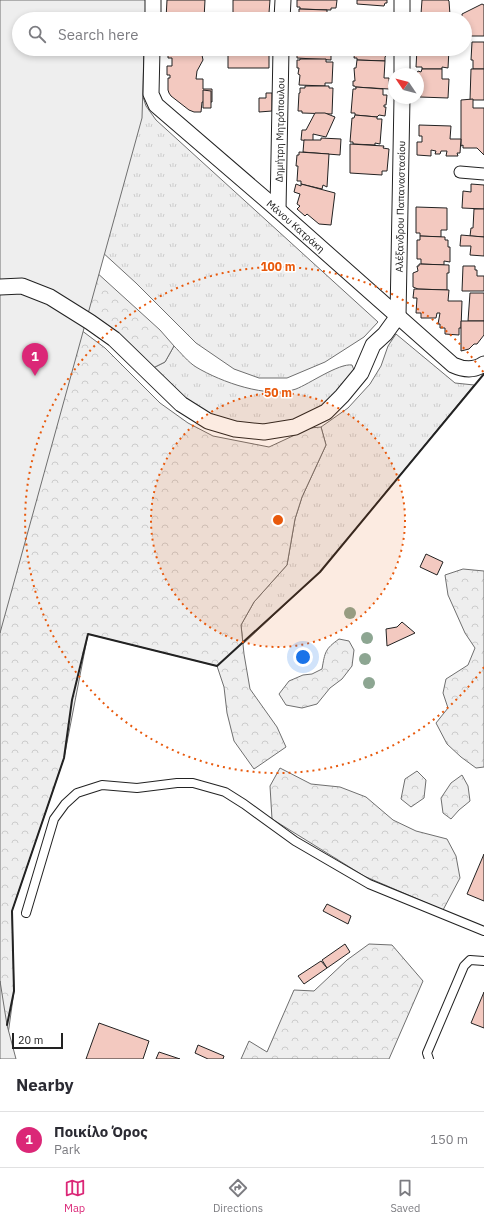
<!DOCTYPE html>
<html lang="en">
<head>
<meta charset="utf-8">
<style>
	body { margin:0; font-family:"IBM Plex Sans",sans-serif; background:#f2f2f3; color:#2b2b33 }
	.compass { position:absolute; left:388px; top:68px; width:36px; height:36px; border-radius:50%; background:#fff; box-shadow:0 2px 6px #0003; rotate:305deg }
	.scale { position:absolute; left:12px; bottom:10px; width:51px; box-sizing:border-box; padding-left:4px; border:2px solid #222; border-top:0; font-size:11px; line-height:14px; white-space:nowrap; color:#222; -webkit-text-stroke:3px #fff; paint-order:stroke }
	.you { position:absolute; left:303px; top:657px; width:14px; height:14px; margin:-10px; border:3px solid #fff; border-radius:50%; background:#1a73e8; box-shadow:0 0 0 6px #1a73e833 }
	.badge { display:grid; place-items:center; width:26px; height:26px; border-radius:50%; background:#db2777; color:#fff; font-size:13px; font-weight:700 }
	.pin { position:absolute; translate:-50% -33px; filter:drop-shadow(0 1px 2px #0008) }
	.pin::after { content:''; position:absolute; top:21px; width:14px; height:12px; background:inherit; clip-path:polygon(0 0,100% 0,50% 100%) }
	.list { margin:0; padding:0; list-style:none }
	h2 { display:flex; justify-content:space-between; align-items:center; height:52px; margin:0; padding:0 16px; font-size:17px }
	h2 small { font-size:13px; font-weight:400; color:#7c7c81 }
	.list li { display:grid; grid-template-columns:26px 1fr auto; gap:12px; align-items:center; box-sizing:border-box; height:56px; padding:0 16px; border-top:1px solid #e1e1e2 }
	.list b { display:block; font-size:15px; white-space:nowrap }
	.list p { margin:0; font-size:13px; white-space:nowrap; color:#7c7c81 }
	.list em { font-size:13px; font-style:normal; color:#7c7c81 }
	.icon { flex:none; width:22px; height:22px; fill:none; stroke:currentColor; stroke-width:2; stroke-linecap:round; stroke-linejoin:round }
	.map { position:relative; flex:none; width:484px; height:1059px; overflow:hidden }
	.search { position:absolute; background:#fff; box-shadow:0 2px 6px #0003; left:12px; right:12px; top:12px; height:44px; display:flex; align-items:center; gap:10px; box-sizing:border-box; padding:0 14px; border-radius:22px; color:#7c7c81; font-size:15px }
	.sheet { height:108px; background:#fff }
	nav { display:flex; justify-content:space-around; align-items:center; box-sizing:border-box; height:56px; border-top:1px solid #e1e1e2; background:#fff; font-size:11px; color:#7c7c81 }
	nav a { display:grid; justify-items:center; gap:2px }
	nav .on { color:#db2777 }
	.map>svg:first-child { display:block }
	.grass { fill:url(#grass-tufts); stroke:#6f6f6f }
	.forest { fill:url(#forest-crowns); stroke:#6f6f6f }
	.green { fill:#eee; stroke:#6f6f6f }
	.building { fill:#f3c9c0; stroke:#222 }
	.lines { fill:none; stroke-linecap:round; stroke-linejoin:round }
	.service-casing { stroke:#222; stroke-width:10 }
	.pedestrian-casing { stroke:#222; stroke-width:13 }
	.minor-casing { stroke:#222; stroke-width:17 }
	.service { stroke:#fff; stroke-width:8 }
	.pedestrian { stroke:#fff; stroke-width:11 }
	.minor { stroke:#fff; stroke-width:15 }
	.wall { stroke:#222; stroke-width:2 }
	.tree { fill:#8da692 }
	.ring { fill:none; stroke:#e8590c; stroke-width:2; stroke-dasharray:2 4 }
	.labels { text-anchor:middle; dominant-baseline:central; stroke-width:3; stroke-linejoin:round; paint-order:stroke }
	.street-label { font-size:10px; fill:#222; stroke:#fff }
	.centre { fill:#e8590c; stroke:#fff; stroke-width:2 }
	.ring-label { font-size:12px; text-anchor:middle; font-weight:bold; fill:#e8590c; stroke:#fff; stroke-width:3; stroke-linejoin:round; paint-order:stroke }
</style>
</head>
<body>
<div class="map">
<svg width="484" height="1059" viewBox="0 0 484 1059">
	<defs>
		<pattern id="grass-tufts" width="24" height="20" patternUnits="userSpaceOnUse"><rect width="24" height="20" fill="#eee"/><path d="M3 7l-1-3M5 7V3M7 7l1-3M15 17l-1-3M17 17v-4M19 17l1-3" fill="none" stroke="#ccc"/></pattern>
		<pattern id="forest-crowns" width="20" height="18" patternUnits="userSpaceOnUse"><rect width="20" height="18" fill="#eee"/><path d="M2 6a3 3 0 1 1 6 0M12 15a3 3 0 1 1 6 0" fill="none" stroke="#ccc"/></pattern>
	</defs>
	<rect width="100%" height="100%" fill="#fff"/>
	<g class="grass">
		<path d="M 0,0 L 19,19 L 19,49 L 140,88 L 146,106 L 156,120 L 378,322 L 364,337 L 325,362 L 287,378 L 259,378 L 234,369 L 196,343 L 136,283 L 65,218 Z"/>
		<path d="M 396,334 L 455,383 L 474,385 L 320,572 L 243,644 L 241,625 L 254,602 L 287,565 L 295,519 L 302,497 L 326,445 L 321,427 L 348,408 L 370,384 L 381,366 L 388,346 Z"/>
		<path d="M 174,346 C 181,353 188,362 196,367 C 221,382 268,399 296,389 C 309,384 339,363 352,365 L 354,370 L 343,387 L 322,409 L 293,424 L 264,428 L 207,416 L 151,369 L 165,362 Z"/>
	</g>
	<g class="forest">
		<path d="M 0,191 L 84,261 L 160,330 L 174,346 L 165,362 L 151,369 L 51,292 Z"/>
		<path d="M 0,294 L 73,324 L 105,348 L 160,403 L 188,423 L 213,436 L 269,447 L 310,428 L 321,427 L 326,445 L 302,497 L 295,519 L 287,565 L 254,602 L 241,625 L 244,654 L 250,689 L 277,727 L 286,747 L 254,769 L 234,741 L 227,713 L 224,687 L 217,666 L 88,634 L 64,758 L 12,911 L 14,991 L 7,1042 L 0,1059 Z"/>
		<path d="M 463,569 L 484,571 L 484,767 L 476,768 L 461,757 L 447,744 L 436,723 L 448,708 L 443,693 L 446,679 L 468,665 L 475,648 L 465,633 L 448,595 L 445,575 Z"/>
		<path d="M 339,639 L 349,641 L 354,650 L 352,666 L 342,679 L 330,688 L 317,704 L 302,708 L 286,705 L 279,694 L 289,681 L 303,675 L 312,674 L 322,669 C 325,652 325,649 339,639 Z"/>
		<path d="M 280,768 L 311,784 L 340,787 L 366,797 L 393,820 L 416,831 L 447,839 L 456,856 L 460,878 L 443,910 L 364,876 L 272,819 L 270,786 Z"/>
		<path d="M 417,771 L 426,780 L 424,798 L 411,807 L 401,799 L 405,779 Z"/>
		<path d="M 462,775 L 468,786 L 470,801 L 459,810 L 451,819 L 443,813 L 441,798 L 451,783 Z"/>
		<path d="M 369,944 L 392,945 L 423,981 L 389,1059 L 241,1059 L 249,1041 L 267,1052 L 294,990 L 314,991 L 347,960 Z"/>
	</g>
	<g class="green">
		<path d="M 0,0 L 146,0 L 145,19 L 19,19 L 19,49 L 144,49 L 142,118 L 0,633 Z"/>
		<path d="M 0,981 L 7,1025 L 16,1059 L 0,1059 Z"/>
	</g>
	<g class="building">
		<path d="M 167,0 L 205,0 L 204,19 L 166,19 Z"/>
		<path d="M 233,0 L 270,0 L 269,13 L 265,13 L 265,19 L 237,19 L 237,18 L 233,18 Z"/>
		<path d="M 297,0 L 337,0 L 336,8 L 331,8 L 331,10 L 300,9 L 300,7 L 297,7 Z"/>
		<path d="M 357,0 L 387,0 L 387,3 L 385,3 L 384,6 L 357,4 Z"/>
		<path d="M 422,0 L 448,0 L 449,1 L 450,15 L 421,14 Z"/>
		<path d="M 482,4 L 484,5 L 484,36 L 467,36 L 468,30 L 465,30 L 465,19 L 462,19 L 462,14 Z"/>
		<path d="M 299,9 L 327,10 L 327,19 L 299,19 Z"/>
		<path d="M 472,42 L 484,42 L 484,69 L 473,69 L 473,60 L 471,60 Z"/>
		<path d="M 168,49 L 196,49 L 197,51 L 200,51 L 202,55 L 203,60 L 197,71 L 196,79 L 203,79 L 203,89 L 212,89 L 212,102 L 202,102 L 201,112 L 194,112 L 189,110 L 171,96 L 169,93 L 168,90 L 168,78 L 170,78 L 170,75 L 167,75 L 167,66 L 172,66 L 172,58 L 168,58 Z"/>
		<path d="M 228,49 L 264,49 L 264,55 L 269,55 L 269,68 L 228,68 Z"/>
		<path d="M 297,49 L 331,49 L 331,60 L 297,58 Z"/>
		<path d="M 355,49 L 387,49 L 388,53 L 385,57 L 385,61 L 357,60 L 357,58 L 354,58 Z"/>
		<path d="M 417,49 L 449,49 L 448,68 L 442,67 L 442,69 L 422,69 L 422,67 L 416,67 Z"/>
		<path d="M 300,59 L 326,59 L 326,62 L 333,62 L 332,83 L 325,83 L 325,86 L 299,85 L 300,75 L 298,74 L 299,68 L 297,68 L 297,60 L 300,60 Z"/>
		<path d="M 357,60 L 385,61 L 384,78 L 389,78 L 389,89 L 355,87 L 355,86 L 353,86 L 353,81 L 355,81 L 354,68 L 356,68 Z"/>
		<path d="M 422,69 L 442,69 L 442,79 L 449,79 L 448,98 L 420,97 L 421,95 L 418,95 L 418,74 L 417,73 L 418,71 L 421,72 Z"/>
		<path d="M 471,69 L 484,69 L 484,100 L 470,100 Z"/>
		<path d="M 305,86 L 329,86 L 329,88 L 333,88 L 332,114 L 302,113 L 302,111 L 298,111 L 299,93 L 300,93 L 300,88 L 305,88 Z"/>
		<path d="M 356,87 L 383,89 L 383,95 L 387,95 L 386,105 L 384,105 L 384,107 L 386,107 L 385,116 L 379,115 L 377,117 L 355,115 L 355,113 L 351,113 L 353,89 L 356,89 Z"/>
		<path d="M 203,90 L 211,91 L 211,108 L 203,108 Z"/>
		<path d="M 266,93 L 272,93 L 272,111 L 259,112 L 259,98 L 266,98 Z"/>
		<path d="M 473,99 L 473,108 L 484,108 L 484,155 L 477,148 L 463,148 L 463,145 L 461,146 L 461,100 Z"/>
		<path d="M 315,113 L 325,113 L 335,117 L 326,137 L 313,134 L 313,141 L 301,140 L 302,130 L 306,130 Z"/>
		<path d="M 355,115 L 377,117 L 377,119 L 382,119 L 380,144 L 375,143 L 375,145 L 353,144 L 353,142 L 350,142 L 352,118 L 354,118 Z"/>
		<path d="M 419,125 L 451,126 L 450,139 L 461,139 L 460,153 L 457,153 L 458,156 L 446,156 L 447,151 L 441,151 L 440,154 L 435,154 L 436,151 L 431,150 L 431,156 L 417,155 L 417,142 L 422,142 L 422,136 L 419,136 Z"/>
		<path d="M 321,138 L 341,139 L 340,155 L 303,152 L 304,140 L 321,140 Z"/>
		<path d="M 350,144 L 384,146 L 383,148 L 389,149 L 387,171 L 382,171 L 382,175 L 350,173 Z"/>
		<path d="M 299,152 L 329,154 L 327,187 L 323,185 L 322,189 L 301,184 L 301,181 L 297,181 L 298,166 L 296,166 L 297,155 L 299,155 Z"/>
		<path d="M 296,184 L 301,186 L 301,184 L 335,193 L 331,225 L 319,224 L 307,214 L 305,216 L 297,209 L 300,206 L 297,204 L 300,194 L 294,192 Z"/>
		<path d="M 471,184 L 484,185 L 484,209 L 462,208 L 463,191 L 471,192 Z"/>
		<path d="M 416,207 L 447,208 L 447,230 L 441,230 L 441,237 L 420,236 L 420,233 L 416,233 Z"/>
		<path d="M 474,209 L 484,209 L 484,237 L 470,236 L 471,228 L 473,228 Z"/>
		<path d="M 461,235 L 484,237 L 484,256 L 470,255 L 471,246 L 460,246 Z"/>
		<path d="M 420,236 L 445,237 L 445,240 L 448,240 L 448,247 L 450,247 L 450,262 L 444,261 L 444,265 L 421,264 L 421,259 L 417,259 L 417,240 L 420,240 Z"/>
		<path d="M 419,264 L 449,265 L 449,273 L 447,273 L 447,290 L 418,289 L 413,287 L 413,273 L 418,271 L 417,266 L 419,266 Z"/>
		<path d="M 463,266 L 475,266 L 475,270 L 477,270 L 477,276 L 484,276 L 484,291 L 462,291 Z"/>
		<path d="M 414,289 L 449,290 L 448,301 L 462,301 L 461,328 L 459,328 L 459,335 L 445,334 L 445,328 L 440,328 L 440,324 L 438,324 L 440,313 L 437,313 L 436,318 L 421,318 L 421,313 L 416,313 L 417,298 L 413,298 Z"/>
		<path d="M 470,293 L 484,293 L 484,321 L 468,321 Z"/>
		<path d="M 461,321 L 484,321 L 484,335 L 477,344 L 474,344 L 469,349 L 461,351 Z"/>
		<path d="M 426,554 L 443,562 L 437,575 L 420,567 Z"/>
		<path d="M 402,622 L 415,633 L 387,646 L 386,629 L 397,627 Z"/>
		<path d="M 484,854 L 484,901 L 467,894 Z"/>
		<path d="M 327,904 L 351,916 L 348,924 L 323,911 Z"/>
		<path d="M 345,944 L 350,952 L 327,968 L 322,960 Z"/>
		<path d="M 321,961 L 327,968 L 304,984 L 298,976 Z"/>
		<path d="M 484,992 L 484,1028 L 471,1023 Z"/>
		<path d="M 99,1023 L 149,1041 L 143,1059 L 86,1059 Z"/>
		<path d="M 198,1045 L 224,1056 L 223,1059 L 208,1059 L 195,1053 Z"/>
		<path d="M 159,1052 L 180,1059 L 156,1059 Z"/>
	</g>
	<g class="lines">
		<defs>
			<g id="service">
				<path d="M 26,913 L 54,819 L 65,804 L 77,793 L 102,785 L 137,788 L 177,783 L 193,783 L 225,792 L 244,804 L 295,841 L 369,884 L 484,931"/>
				<path d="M 429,1059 L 427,1053 L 464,966 L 470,960 L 484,961"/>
			</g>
			<path id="pedestrian" d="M 460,172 L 484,174"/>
			<g id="minor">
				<path d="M 153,19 L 153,0"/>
				<path d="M 282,19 L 283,0"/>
				<path d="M 402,19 L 402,0"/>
				<path id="s1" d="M 152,49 L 151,94 L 156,105 L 278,210 L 453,365 C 464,370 474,371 484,364"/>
				<path d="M 402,74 L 402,49"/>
				<path id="s2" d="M 278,210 L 281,49"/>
				<path id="s3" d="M 0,287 L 22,286 L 50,297 L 90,322 L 114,339 L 181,404 L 208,421 L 235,429 L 264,432 L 295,427 L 326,412 L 342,396 L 361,373 L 373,345 L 385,334 L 398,316 L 402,98"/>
			</g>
		</defs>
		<use href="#service" class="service-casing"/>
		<use href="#pedestrian" class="pedestrian-casing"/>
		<use href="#minor" class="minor-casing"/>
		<use href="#service" class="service"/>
		<use href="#pedestrian" class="pedestrian"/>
		<use href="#minor" class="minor"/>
		<path class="wall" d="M 7,1025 L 14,991 L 12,911 L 64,758 L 72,700 L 88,634 L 217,666 L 320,572 L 484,374"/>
	</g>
	<g class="tree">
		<circle cx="350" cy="613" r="6"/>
		<circle cx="367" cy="638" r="6"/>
		<circle cx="365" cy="659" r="6"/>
		<circle cx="369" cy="683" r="6"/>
	</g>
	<circle cx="278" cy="520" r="127" fill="#e8590c" fill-opacity=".12"/>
	<g class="ring">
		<circle cx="278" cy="520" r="127"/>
		<path d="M484 667A253 253 0 1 1 484 373"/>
	</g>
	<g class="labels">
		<g class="street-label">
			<text stroke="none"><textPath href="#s2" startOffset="80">Δημήτρη Μητρόπουλου</textPath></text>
			<text stroke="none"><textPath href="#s3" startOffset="608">Αλέξανδρου Παπαναστασίου</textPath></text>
			<text stroke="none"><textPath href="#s1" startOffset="242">Μάνου Κατράκη</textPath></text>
		</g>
	</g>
	<circle cx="278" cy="520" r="6" class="centre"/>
	<g class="ring-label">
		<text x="278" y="271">100 m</text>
		<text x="278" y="397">50 m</text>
	</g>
</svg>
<svg class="compass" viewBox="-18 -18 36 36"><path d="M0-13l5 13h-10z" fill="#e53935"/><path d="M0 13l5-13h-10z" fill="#7c7c81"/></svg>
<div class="scale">20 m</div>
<div class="you"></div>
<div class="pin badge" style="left:35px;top:376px">1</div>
<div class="search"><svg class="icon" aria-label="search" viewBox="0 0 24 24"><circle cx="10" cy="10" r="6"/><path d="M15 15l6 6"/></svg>Search here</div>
</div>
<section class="sheet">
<h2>Nearby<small></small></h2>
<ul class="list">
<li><span class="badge">1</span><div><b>Ποικίλο Όρος</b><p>Park</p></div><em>150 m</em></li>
</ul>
</section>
<nav>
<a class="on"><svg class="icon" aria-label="map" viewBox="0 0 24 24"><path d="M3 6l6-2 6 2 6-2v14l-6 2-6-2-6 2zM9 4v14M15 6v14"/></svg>Map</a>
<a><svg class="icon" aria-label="directions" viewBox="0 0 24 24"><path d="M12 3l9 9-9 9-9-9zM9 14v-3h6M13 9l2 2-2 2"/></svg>Directions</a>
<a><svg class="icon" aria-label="saved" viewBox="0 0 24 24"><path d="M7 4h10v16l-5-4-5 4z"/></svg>Saved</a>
</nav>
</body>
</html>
